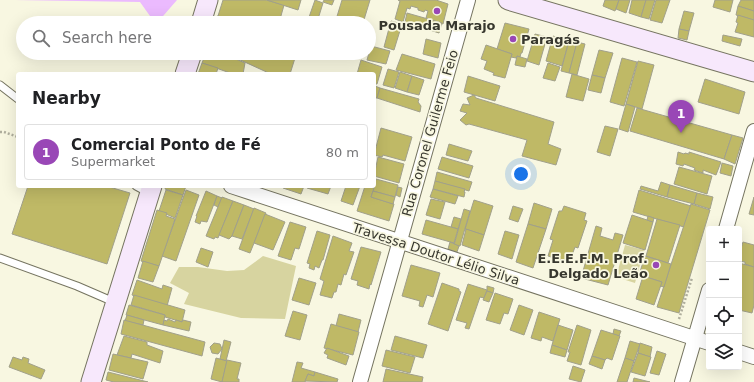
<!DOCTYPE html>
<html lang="en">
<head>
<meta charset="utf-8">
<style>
	body { margin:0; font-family:"DejaVu Sans",sans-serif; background:#f6f6f6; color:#202124 }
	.controls { position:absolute; right:12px; bottom:12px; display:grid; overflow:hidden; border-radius:4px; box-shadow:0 4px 16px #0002 }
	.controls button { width:36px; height:36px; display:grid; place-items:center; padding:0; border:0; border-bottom:1px solid #e0e0e0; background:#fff; color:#202124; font:20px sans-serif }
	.you { position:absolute; left:521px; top:174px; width:14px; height:14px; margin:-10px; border:3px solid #fff; border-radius:50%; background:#1a73e8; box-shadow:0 0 0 6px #1a73e833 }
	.badge { display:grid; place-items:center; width:26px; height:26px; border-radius:50%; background:#9947b6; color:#fff; font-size:13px; font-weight:700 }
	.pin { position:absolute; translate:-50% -33px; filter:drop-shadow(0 1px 2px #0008) }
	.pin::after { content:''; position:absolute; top:21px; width:14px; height:12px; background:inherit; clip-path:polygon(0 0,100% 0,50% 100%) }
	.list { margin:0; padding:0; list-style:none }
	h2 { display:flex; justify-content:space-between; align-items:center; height:52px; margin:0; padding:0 16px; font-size:17px }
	h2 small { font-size:13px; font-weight:400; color:#757577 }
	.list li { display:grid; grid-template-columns:26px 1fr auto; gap:12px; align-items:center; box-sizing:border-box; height:56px; margin:0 8px 8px; padding:0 8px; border:1px solid #e0e0e0; border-radius:4px }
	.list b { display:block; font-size:15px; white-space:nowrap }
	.list p { margin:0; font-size:13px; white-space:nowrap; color:#757577 }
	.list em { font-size:13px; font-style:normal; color:#757577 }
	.icon { flex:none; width:22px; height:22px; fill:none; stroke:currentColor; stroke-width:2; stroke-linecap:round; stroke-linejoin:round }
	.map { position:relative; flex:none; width:754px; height:382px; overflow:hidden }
	.search { position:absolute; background:#fff; box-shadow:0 4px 16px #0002; left:16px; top:16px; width:360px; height:44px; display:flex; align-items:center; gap:10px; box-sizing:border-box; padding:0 14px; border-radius:22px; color:#757577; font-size:15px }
	.panel { position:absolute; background:#fff; box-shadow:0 4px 16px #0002; left:16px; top:72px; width:360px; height:116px; border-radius:4px }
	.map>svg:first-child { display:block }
	.green { fill:#d7d4a0 }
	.water { fill:#ebbafe }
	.building { fill:#bfb966; stroke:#a1a08b }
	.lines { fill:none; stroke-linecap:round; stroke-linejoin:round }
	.lane-casing { stroke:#757460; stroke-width:9 }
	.street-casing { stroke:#757460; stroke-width:16 }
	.secondary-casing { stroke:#757460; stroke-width:21 }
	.path { stroke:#afae9d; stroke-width:2.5; stroke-dasharray:2 2; stroke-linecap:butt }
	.lane { stroke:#fff; stroke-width:7 }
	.street { stroke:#fff; stroke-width:14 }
	.secondary { stroke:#f7e8fc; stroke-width:19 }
	.poi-dot { fill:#9947b6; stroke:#f8f7e1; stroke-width:1.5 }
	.labels { text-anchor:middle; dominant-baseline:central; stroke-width:3.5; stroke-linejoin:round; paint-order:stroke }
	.poi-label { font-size:13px; font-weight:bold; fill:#37372e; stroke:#f8f7e1 }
	.street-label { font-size:13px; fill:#37372e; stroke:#f8f7e1 }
</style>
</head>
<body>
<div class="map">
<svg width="754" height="382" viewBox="0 0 754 382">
	<rect width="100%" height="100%" fill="#f8f7e1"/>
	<g class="green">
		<path d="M 625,245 L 644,250 L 635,283 L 616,277 Z"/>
		<path d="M 263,256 L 296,266 L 285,319 L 241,318 L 184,304 L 189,293 L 170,283 L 179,267 L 198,267 L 227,271 L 244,270 Z"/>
	</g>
	<path class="water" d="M 15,0 L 177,0 L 157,23 L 155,23 L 140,2 Z"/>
	<g class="building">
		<path d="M 223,0 L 266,0 L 284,5 L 279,23 L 242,23 L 218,16 Z"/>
		<path d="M 267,0 L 301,0 L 298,10 Z"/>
		<path d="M 315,0 L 323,3 L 318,19 L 330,23 L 307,23 Z"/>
		<path d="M 324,0 L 334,0 L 332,5 L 323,2 Z"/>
		<path d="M 342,0 L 370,0 L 363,23 L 335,23 Z"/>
		<path d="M 398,0 L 436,0 L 448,4 L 443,24 L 426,18 L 428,11 L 425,10 L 424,12 L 418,10 L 418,8 L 411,6 L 410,9 L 407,8 L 403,22 L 395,19 L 400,1 Z"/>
		<path d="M 605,0 L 619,0 L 615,11 L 603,6 Z"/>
		<path d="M 619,0 L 630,0 L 626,13 L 616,9 Z"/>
		<path d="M 632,0 L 646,0 L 641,17 L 629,13 Z"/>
		<path d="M 646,0 L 655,0 L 649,19 L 641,17 Z"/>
		<path d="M 656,0 L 670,0 L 662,23 L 650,20 Z"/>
		<path d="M 715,0 L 733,0 L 730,12 L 713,7 Z"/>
		<path d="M 741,0 L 754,0 L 754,11 L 738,6 Z"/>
		<path d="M 738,6 L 754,11 L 754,20 L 736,15 Z"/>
		<path d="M 684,11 L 694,13 L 689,31 L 679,29 Z"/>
		<path d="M 407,13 L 442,23 L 439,33 L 405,22 Z"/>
		<path d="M 738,15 L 754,20 L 754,37 L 735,32 L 738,23 L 736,22 Z"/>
		<path d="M 217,16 L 239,23 L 215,23 Z"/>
		<path d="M 391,21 L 402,24 L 394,50 L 384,47 Z"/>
		<path d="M 505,23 L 529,29 L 522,53 L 521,53 L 520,57 L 517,56 L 516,58 L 511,57 L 512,54 L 497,49 Z"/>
		<path d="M 679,29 L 689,31 L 687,40 L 678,38 Z"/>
		<path d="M 535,34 L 547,37 L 539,65 L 527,61 Z"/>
		<path d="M 723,35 L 742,39 L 740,46 L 722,41 Z"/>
		<path d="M 553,36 L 569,41 L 562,66 L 546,61 Z"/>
		<path d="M 570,37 L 578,40 L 569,73 L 561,71 Z"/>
		<path d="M 426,39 L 441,43 L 438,58 L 423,54 Z"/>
		<path d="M 577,42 L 585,44 L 577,75 L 569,73 Z"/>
		<path d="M 486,45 L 512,54 L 505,78 L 493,75 L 494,73 L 484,69 L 487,61 L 481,59 Z"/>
		<path d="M 371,46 L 390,51 L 386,64 L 367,60 Z"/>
		<path d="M 599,50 L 613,53 L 605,78 L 592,75 Z"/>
		<path d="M 206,53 L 222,53 L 245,63 L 243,74 L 233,74 L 202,63 Z"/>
		<path d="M 225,53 L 277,53 L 295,58 L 290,74 L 271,74 Z"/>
		<path d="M 402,54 L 435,64 L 431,79 L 396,70 Z"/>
		<path d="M 517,56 L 527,59 L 525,67 L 515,65 Z"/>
		<path d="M 622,58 L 637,62 L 624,106 L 610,102 Z"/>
		<path d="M 361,60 L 382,67 L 377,84 L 374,84 L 374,74 L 357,74 Z"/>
		<path d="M 638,61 L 654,65 L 642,109 L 626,104 Z"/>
		<path d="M 202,63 L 218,68 L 216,74 L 198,74 Z"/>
		<path d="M 548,63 L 560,67 L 555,81 L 543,78 Z"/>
		<path d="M 388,69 L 399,72 L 394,88 L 383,85 Z"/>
		<path d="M 400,72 L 412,76 L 407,92 L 395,88 Z"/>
		<path d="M 572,74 L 589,79 L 583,101 L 566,97 Z"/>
		<path d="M 592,75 L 605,78 L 601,93 L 588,90 Z"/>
		<path d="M 412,76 L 424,80 L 419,95 L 407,92 Z"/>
		<path d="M 468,76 L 500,86 L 495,101 L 464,92 Z"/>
		<path d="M 705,79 L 745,92 L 739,114 L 698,102 Z"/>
		<path d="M 375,86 L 380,88 L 377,98 L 374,98 Z"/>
		<path d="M 380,88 L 419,99 L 418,102 L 421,106 L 420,112 L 377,98 Z"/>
		<path d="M 474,95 L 476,98 L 554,122 L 548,144 L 561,149 L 556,165 L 522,156 L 527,140 L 469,124 L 466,125 L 460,120 L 467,113 L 460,111 L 463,104 L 470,105 L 467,98 Z"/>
		<path d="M 626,104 L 635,107 L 628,132 L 619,129 Z"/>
		<path d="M 637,108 L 732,135 L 724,159 L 630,131 Z"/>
		<path d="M 605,126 L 618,129 L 610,156 L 597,152 Z"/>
		<path d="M 381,128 L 412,137 L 405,161 L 383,155 L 382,157 L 374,155 Z"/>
		<path d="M 732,135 L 743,138 L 735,164 L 724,159 Z"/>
		<path d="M 449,144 L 472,151 L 468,161 L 446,155 Z"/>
		<path d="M 678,152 L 684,154 L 685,153 L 689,154 L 689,152 L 721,162 L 716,175 L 703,170 L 703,173 L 694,170 L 695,168 L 684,164 L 683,166 L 676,164 Z"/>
		<path d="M 378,157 L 404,164 L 399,183 L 374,176 Z"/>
		<path d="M 442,157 L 473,166 L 469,178 L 438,169 Z"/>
		<path d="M 722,163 L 733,166 L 731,176 L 720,173 Z"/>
		<path d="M 679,167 L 712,176 L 707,194 L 674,184 Z"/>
		<path d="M 437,172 L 472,182 L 469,191 L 435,181 Z"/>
		<path d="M 376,179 L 398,185 L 395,197 L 373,191 Z"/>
		<path d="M 435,181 L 465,189 L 464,192 L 465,192 L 464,197 L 433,189 Z"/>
		<path d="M 661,182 L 670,185 L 667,197 L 640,189 L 641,186 L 658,191 Z"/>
		<path d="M 670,185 L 697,193 L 694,204 L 667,197 Z"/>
		<path d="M 28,186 L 106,186 L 130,193 L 107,264 L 12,234 Z"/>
		<path d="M 166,186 L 186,186 L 183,195 L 165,189 Z"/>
		<path d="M 284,186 L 304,186 L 301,194 L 283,188 Z"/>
		<path d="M 308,186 L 331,186 L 328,194 L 307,188 Z"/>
		<path d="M 346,186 L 360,186 L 353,205 L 341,201 Z"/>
		<path d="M 365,186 L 374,188 L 371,197 L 394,204 L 389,221 L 357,211 Z"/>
		<path d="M 398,187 L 402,188 L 400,197 L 396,195 Z"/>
		<path d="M 433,189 L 458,196 L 455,204 L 430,197 Z"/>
		<path d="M 166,190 L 183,195 L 175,218 L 159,211 Z"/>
		<path d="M 186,190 L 199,195 L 176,261 L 162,256 Z"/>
		<path d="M 639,190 L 691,206 L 684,227 L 633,212 Z"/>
		<path d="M 206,191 L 217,196 L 207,222 L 201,221 L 200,224 L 195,222 L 197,216 L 196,216 Z"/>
		<path d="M 373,191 L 395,197 L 393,204 L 371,197 Z"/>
		<path d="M 697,193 L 713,197 L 710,209 L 694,204 Z"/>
		<path d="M 217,196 L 222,198 L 218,207 L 214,205 Z"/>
		<path d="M 222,197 L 233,201 L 218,238 L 215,237 L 214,239 L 206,236 Z"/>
		<path d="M 754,197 L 754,215 L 749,214 Z"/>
		<path d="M 431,199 L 445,202 L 440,219 L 426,215 Z"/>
		<path d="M 474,200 L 493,206 L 484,235 L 465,229 Z"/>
		<path d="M 233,201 L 244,205 L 232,236 L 229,239 L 219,235 Z"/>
		<path d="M 534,203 L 552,209 L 546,229 L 528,224 Z"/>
		<path d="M 691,204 L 710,210 L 679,313 L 657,307 Z"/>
		<path d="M 244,205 L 254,209 L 242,239 L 232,236 Z"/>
		<path d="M 513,206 L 523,209 L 518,222 L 509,219 Z"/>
		<path d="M 564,206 L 586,213 L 584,220 L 587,221 L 578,248 L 575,247 L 569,263 L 548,256 L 553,240 L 550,239 L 559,211 L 562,211 Z"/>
		<path d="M 254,208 L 266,213 L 250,253 L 239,249 Z"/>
		<path d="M 464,209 L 470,211 L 460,246 L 454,245 Z"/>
		<path d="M 157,210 L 167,213 L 166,216 L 175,219 L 159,266 L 141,261 Z"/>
		<path d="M 265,214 L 285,222 L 273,250 L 254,243 Z"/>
		<path d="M 632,215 L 653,222 L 645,250 L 623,243 Z"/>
		<path d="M 648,216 L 654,218 L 653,222 L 647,220 Z"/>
		<path d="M 454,217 L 461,219 L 458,229 L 451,227 Z"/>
		<path d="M 657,219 L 680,225 L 668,263 L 646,256 Z"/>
		<path d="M 426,220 L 458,229 L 454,243 L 422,234 Z"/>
		<path d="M 290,222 L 306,227 L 299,249 L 295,248 L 291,260 L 278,256 Z"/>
		<path d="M 528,224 L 546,229 L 533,268 L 516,262 Z"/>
		<path d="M 596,226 L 602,228 L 600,236 L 613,240 L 615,233 L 623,235 L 608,285 L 581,278 Z"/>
		<path d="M 466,229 L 484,235 L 479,251 L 462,245 Z"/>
		<path d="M 317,231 L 330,235 L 323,260 L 322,260 L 319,268 L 315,266 L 314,270 L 309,268 L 310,264 L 307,263 Z"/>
		<path d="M 505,231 L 519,235 L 512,259 L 498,254 Z"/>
		<path d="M 333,236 L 352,243 L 349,251 L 354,252 L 346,275 L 344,274 L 341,285 L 338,284 L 336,292 L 334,292 L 332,298 L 320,295 L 324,281 L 320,279 Z"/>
		<path d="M 450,242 L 459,246 L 457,252 L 448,249 Z"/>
		<path d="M 743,242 L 754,245 L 754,267 L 745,264 L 745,262 L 739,261 L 739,255 Z"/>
		<path d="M 361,247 L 381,252 L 371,285 L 370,284 L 369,289 L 357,285 L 358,281 L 351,279 Z"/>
		<path d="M 201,248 L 213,252 L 208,267 L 196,262 Z"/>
		<path d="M 645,256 L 671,264 L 664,287 L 660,286 L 662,282 L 639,275 Z"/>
		<path d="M 143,261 L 159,266 L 153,282 L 138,278 Z"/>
		<path d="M 739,263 L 754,267 L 754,305 L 752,313 L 739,310 Z"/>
		<path d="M 411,265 L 440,273 L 433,297 L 427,295 L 423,307 L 419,306 L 420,301 L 402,296 Z"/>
		<path d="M 643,276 L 662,282 L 654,305 L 636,299 Z"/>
		<path d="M 299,278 L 316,283 L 309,305 L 292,300 Z"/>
		<path d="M 137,280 L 162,289 L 163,285 L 172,288 L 167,306 L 132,295 Z"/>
		<path d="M 442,283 L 459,289 L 459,291 L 461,292 L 448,331 L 428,324 Z"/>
		<path d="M 468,284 L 487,290 L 484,298 L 480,297 L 469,329 L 465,328 L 467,323 L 456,320 Z"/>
		<path d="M 487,286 L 494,288 L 493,293 L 487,291 Z"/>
		<path d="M 487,291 L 493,293 L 489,302 L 483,300 Z"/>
		<path d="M 495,293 L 513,299 L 508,314 L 504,313 L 500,324 L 486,320 Z"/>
		<path d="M 134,295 L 185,310 L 182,322 L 165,317 L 165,315 L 131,305 Z"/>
		<path d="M 129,305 L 165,315 L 163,325 L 126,315 Z"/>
		<path d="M 519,305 L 533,310 L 524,335 L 510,330 Z"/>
		<path d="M 293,311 L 307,315 L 300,340 L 285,336 Z"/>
		<path d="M 539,312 L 560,319 L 553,341 L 542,337 L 541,341 L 531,338 Z"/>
		<path d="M 339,314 L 361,320 L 358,332 L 336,326 Z"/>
		<path d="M 127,315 L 144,320 L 143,325 L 125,321 Z"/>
		<path d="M 168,319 L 175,322 L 176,320 L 182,322 L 183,320 L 191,322 L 189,331 L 163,325 L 164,320 L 167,321 Z"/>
		<path d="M 124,320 L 205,342 L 202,356 L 121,334 Z"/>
		<path d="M 331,324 L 359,332 L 353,355 L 324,348 Z"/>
		<path d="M 558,325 L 573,330 L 567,350 L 552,345 Z"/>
		<path d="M 577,325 L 591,330 L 581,365 L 567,361 L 570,352 L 568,352 Z"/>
		<path d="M 614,329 L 621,331 L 619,336 L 613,334 Z"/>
		<path d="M 601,330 L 620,336 L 612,360 L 607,358 L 605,360 L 592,356 Z"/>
		<path d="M 124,336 L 147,342 L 147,345 L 163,351 L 160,363 L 132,354 L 131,358 L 117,355 Z"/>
		<path d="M 395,336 L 427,345 L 423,358 L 391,350 Z"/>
		<path d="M 224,340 L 231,342 L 226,361 L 220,359 Z"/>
		<path d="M 630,341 L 640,344 L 634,361 L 625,358 Z"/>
		<path d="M 214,343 L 220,344 L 222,349 L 218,354 L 212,353 L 210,347 Z"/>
		<path d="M 640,343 L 652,347 L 650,357 L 638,353 Z"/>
		<path d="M 552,345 L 567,350 L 565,357 L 550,353 Z"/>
		<path d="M 327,348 L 349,356 L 346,365 L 327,358 L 328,355 L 324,353 Z"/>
		<path d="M 386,350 L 415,357 L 410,373 L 382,366 Z"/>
		<path d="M 657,351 L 666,354 L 659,375 L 650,373 Z"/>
		<path d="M 638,353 L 651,357 L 645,376 L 631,372 Z"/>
		<path d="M 113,354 L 148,362 L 143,379 L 109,370 Z"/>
		<path d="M 592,356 L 605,360 L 602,369 L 589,364 Z"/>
		<path d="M 13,357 L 22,360 L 23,357 L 29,359 L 28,363 L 45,370 L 41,379 L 9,367 Z"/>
		<path d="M 216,358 L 227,361 L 222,382 L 211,379 Z"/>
		<path d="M 625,358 L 634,361 L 627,382 L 617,382 Z"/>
		<path d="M 227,360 L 241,363 L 237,379 L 239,379 L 239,382 L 222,382 Z"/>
		<path d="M 297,362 L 303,363 L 301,368 L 315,372 L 314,376 L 308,374 L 305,382 L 292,382 Z"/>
		<path d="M 573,366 L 585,370 L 581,382 L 569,379 Z"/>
		<path d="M 386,369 L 423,377 L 422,382 L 383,382 Z"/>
		<path d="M 108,372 L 148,382 L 114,382 L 106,380 Z"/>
		<path d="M 315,372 L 338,379 L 337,382 L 305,381 L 308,374 L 314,376 Z"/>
		<path d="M 634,378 L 650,382 L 633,382 Z"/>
	</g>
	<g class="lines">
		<defs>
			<g id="lane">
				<path d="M 0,85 L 18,99"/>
				<path d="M 136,186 L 149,193"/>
				<path d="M 0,258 L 77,286 L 114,302"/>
			</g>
			<g id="street">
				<path d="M 231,186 L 709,343"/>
				<path d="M 726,229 L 754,131"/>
				<path d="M 739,352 L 754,357"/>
				<path d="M 360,382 L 468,0"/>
				<path d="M 682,382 L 709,290"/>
			</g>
			<g id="secondary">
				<path d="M 508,0 L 754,72"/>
				<path d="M 201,23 L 208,0"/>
				<path d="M 185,74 L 192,53"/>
				<path d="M 91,382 L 152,186"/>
			</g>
		</defs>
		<use href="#lane" class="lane-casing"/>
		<use href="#street" class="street-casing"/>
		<use href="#secondary" class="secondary-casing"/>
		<g class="path">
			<path d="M 0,132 L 4,132 L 18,137"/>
			<path d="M 679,319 L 692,278 L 691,278"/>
		</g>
		<use href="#lane" class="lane"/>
		<use href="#street" class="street"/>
		<use href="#secondary" class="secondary"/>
	</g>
	<g class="poi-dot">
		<circle cx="437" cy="11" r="4"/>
		<circle cx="513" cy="39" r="4"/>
		<circle cx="656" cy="265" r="4"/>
	</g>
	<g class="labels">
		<g class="poi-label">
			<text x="437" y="25">Pousada Marajo</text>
			<text x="521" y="39" text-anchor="start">Paragás</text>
			<text x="648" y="258" text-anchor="end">E.E.E.F.M. Prof.<tspan x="648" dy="15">Delgado Leão</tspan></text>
		</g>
		<g class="street-label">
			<text transform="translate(430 133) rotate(-74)">Rua Coronel Guilerme Feio</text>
			<text transform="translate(436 254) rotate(18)">Travessa Doutor Lélio Silva</text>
		</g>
	</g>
</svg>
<div class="controls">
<button>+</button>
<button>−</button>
<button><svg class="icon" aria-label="locate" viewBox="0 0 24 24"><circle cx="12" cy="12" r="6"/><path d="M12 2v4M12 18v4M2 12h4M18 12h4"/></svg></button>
<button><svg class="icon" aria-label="layers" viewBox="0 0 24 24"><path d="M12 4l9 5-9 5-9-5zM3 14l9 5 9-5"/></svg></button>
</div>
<div class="you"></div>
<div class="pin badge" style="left:681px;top:133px">1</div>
<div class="search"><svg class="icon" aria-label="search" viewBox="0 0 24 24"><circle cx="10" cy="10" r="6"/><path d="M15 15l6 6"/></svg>Search here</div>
<section class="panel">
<h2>Nearby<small></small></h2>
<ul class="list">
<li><span class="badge">1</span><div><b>Comercial Ponto de Fé</b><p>Supermarket</p></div><em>80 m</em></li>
</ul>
</section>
</div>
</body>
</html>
